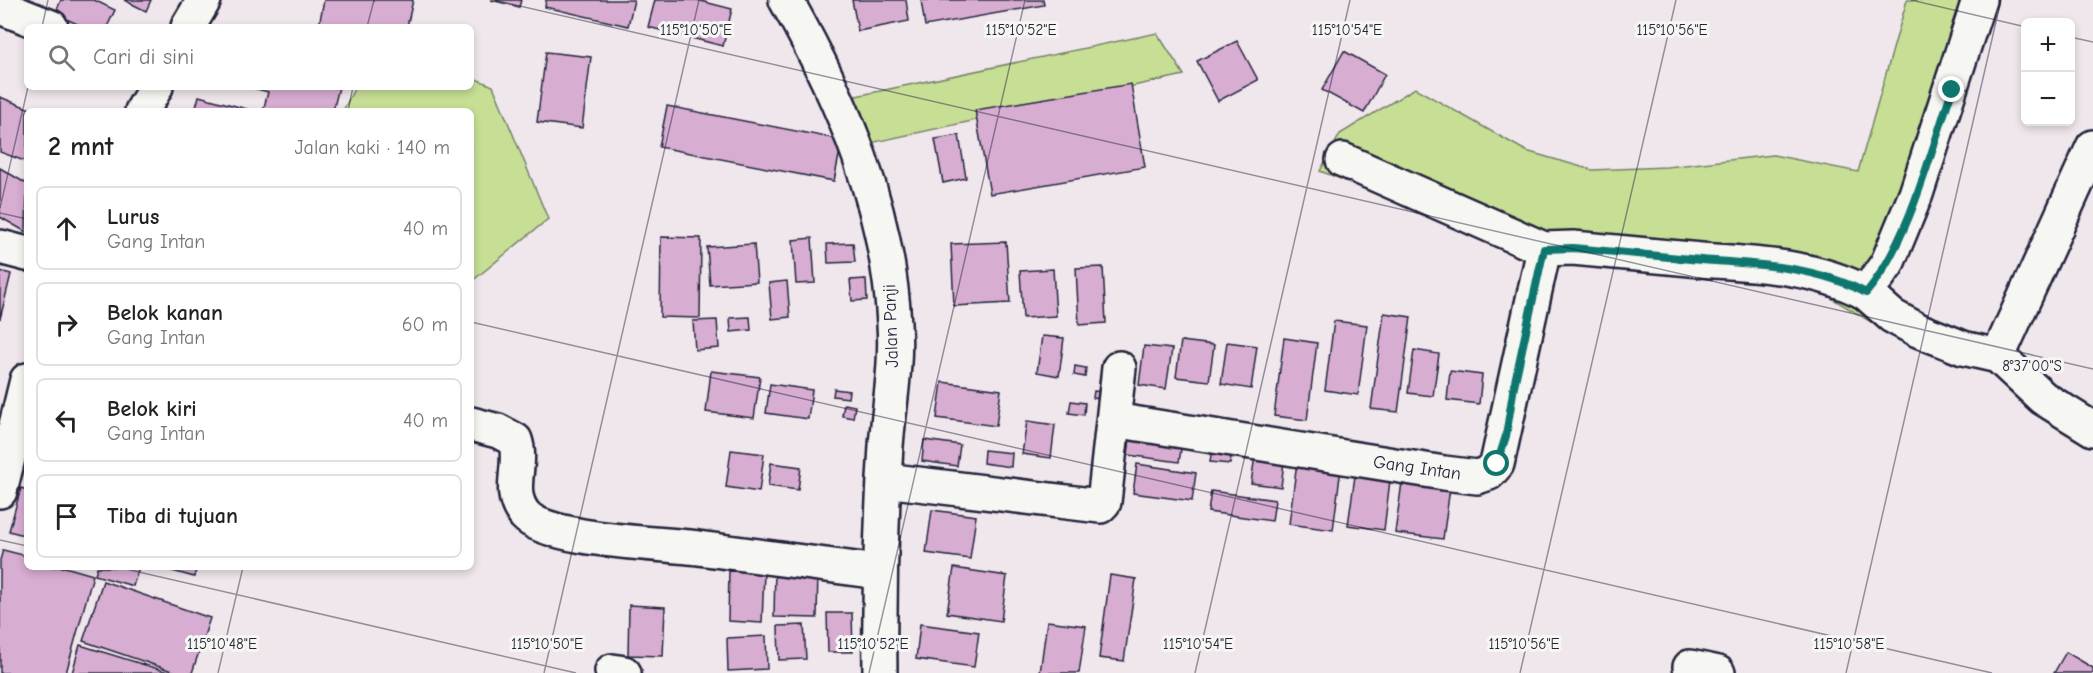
<!DOCTYPE html>
<html lang="id">
<head>
<meta charset="utf-8">
<style>
	body { margin:0; font-family:"Comic Neue",sans-serif; background:#f6f6f6; color:#222 }
	.controls { position:absolute; right:18px; top:18px; display:grid; overflow:hidden; border-radius:9px; box-shadow:0 3px 9px #0003 }
	.controls button { width:54px; height:54px; display:grid; place-items:center; padding:0; border:0; border-bottom:2px solid #e0e0e0; background:#fff; color:#222; font:30px sans-serif }
	.stop { position:absolute; width:18px; height:18px; margin:-14px; border:4px solid #0f766e; border-radius:50%; background:#fff }
	.stop.end { background:#0f766e; border-color:#fff; box-shadow:0 2px 6px #0008 }
	.list { margin:0; padding:0; list-style:none }
	h2 { display:flex; justify-content:space-between; align-items:center; height:78px; margin:0; padding:0 24px; font-size:26px }
	h2 small { font-size:20px; font-weight:400; color:#767676 }
	.list li { display:grid; grid-template-columns:39px 1fr auto; gap:18px; align-items:center; box-sizing:border-box; height:84px; margin:0 12px 12px; padding:0 12px; border:2px solid #e0e0e0; border-radius:9px }
	.list b { display:block; font-size:22px; white-space:nowrap }
	.list p { margin:0; font-size:20px; white-space:nowrap; color:#767676 }
	.list em { font-size:20px; font-style:normal; color:#767676 }
	.icon { flex:none; width:33px; height:33px; fill:none; stroke:currentColor; stroke-width:2; stroke-linecap:round; stroke-linejoin:round }
	.map { position:relative; flex:none; width:2093px; height:673px; overflow:hidden }
	.search { position:absolute; background:#fff; box-shadow:0 3px 9px #0003; left:24px; top:24px; width:450px; height:66px; display:flex; align-items:center; gap:15px; box-sizing:border-box; padding:0 21px; border-radius:9px; color:#767676; font-size:22px }
	.panel { position:absolute; background:#fff; box-shadow:0 3px 9px #0003; left:24px; top:108px; width:450px; height:462px; border-radius:9px }
	.map>svg:first-child { display:block }
	.green { fill:#c6df95; stroke:#748068; stroke-width:1.5 }
	.building { fill:#d7add2; stroke:#22223b; stroke-width:1.5 }
	.lines { fill:none; stroke-linecap:round; stroke-linejoin:round }
	.street-casing { stroke:#22223b; stroke-width:38 }
	.secondary-casing { stroke:#22223b; stroke-width:38 }
	.street { stroke:#f6f6f2; stroke-width:33 }
	.secondary { stroke:#f6f6f2; stroke-width:33 }
	.route { stroke:#0f766e; stroke-width:8 }
	.ticks { fill:none; stroke:#22223b; stroke-width:1.5; stroke-opacity:0.45 }
	.labels { text-anchor:middle; dominant-baseline:central; stroke-width:6; stroke-linejoin:round; paint-order:stroke }
	.street-label { font-size:18px; fill:#22223b; stroke:#f6f6f2 }
	.ticks-label { font-size:15px; text-anchor:middle; fill:#22223b; stroke:#f6f6f2; stroke-width:6; stroke-linejoin:round; paint-order:stroke }
</style>
</head>
<body>
<div class="map">
<svg width="2093" height="673" viewBox="0 0 2093 673">
	<rect width="100%" height="100%" fill="#f0e7ec"/>
	<filter id="ink" filterUnits="userSpaceOnUse"><feTurbulence type="fractalNoise" baseFrequency=".0167" numOctaves="2"/><feDisplacementMap in="SourceGraphic" scale="12" xChannelSelector="R" yChannelSelector="G"/><feConvolveMatrix kernelMatrix="1 2 1 2 8 2 1 2 1" color-interpolation-filters="sRGB"/></filter>
	<g filter="url(#ink)">
		<g class="green">
			<path d="M 1907,0 L 1991,0 L 1874,324 L 1815,288 L 1553,259 L 1320,171 L 1340,134 L 1415,88 L 1526,151 L 1592,170 L 1667,167 L 1773,155 L 1858,172 Z"/>
			<path d="M 1157,33 L 1184,75 L 866,144 L 837,100 Z"/>
			<path d="M 471,77 L 493,86 L 548,219 L 471,282 L 471,111 L 343,111 L 355,87 L 471,87 Z"/>
		</g>
		<g class="building">
			<path d="M 61,0 L 94,0 L 115,10 L 107,27 L 84,27 L 55,14 Z"/>
			<path d="M 124,0 L 151,0 L 146,11 Z"/>
			<path d="M 324,0 L 413,0 L 407,27 L 319,25 Z"/>
			<path d="M 491,0 L 521,0 L 519,7 Z"/>
			<path d="M 546,0 L 634,0 L 628,26 L 545,7 Z"/>
			<path d="M 655,0 L 697,0 L 732,9 L 723,46 L 648,27 Z"/>
			<path d="M 852,0 L 906,0 L 909,21 L 858,31 Z"/>
			<path d="M 921,0 L 1043,0 L 1044,5 L 925,26 Z"/>
			<path d="M 1237,41 L 1258,80 L 1218,101 L 1197,61 Z"/>
			<path d="M 1344,51 L 1385,74 L 1364,113 L 1322,90 Z"/>
			<path d="M 546,52 L 591,57 L 582,128 L 537,122 Z"/>
			<path d="M 1131,84 L 1145,167 L 990,194 L 975,110 Z"/>
			<path d="M 250,87 L 339,87 L 333,111 L 263,111 L 268,92 Z"/>
			<path d="M 199,96 L 254,111 L 195,111 Z"/>
			<path d="M 0,97 L 35,111 L 27,111 L 27,162 L 0,152 Z"/>
			<path d="M 667,106 L 842,140 L 834,181 L 659,147 Z"/>
			<path d="M 959,135 L 966,178 L 943,183 L 935,139 Z"/>
			<path d="M 0,168 L 27,184 L 26,232 L 0,217 Z"/>
			<path d="M 661,237 L 701,238 L 700,318 L 660,317 Z"/>
			<path d="M 812,238 L 815,283 L 796,284 L 793,240 Z"/>
			<path d="M 1006,242 L 1010,303 L 954,306 L 951,244 Z"/>
			<path d="M 853,243 L 855,262 L 828,263 L 827,244 Z"/>
			<path d="M 754,244 L 757,282 L 710,285 L 707,247 Z"/>
			<path d="M 1103,267 L 1106,323 L 1079,325 L 1076,268 Z"/>
			<path d="M 1053,269 L 1056,316 L 1023,318 L 1020,271 Z"/>
			<path d="M 0,271 L 11,274 L 0,319 Z"/>
			<path d="M 866,279 L 867,300 L 852,301 L 850,280 Z"/>
			<path d="M 787,281 L 790,317 L 772,319 L 769,283 Z"/>
			<path d="M 1384,313 L 1411,317 L 1398,412 L 1371,409 Z"/>
			<path d="M 750,317 L 751,330 L 731,332 L 730,318 Z"/>
			<path d="M 717,320 L 719,348 L 695,350 L 693,321 Z"/>
			<path d="M 1334,321 L 1367,325 L 1358,395 L 1325,390 Z"/>
			<path d="M 1042,336 L 1064,338 L 1059,376 L 1037,372 Z"/>
			<path d="M 1284,338 L 1317,343 L 1307,420 L 1274,416 Z"/>
			<path d="M 1181,341 L 1214,345 L 1209,381 L 1176,377 Z"/>
			<path d="M 1227,342 L 1257,346 L 1251,389 L 1221,384 Z"/>
			<path d="M 1144,346 L 1172,349 L 1166,389 L 1139,385 Z"/>
			<path d="M 1414,350 L 1439,354 L 1433,396 L 1408,393 Z"/>
			<path d="M 1075,366 L 1086,368 L 1085,377 L 1074,375 Z"/>
			<path d="M 711,371 L 760,377 L 754,418 L 706,412 Z"/>
			<path d="M 1450,371 L 1482,375 L 1479,404 L 1447,400 Z"/>
			<path d="M 942,382 L 1001,390 L 996,426 L 937,418 Z"/>
			<path d="M 770,384 L 812,390 L 808,419 L 766,413 Z"/>
			<path d="M 834,389 L 849,391 L 848,398 L 833,396 Z"/>
			<path d="M 1094,391 L 1102,392 L 1101,399 L 1093,398 Z"/>
			<path d="M 1071,401 L 1085,403 L 1084,415 L 1069,413 Z"/>
			<path d="M 844,404 L 855,406 L 853,418 L 842,416 Z"/>
			<path d="M 1027,421 L 1055,425 L 1051,458 L 1022,454 Z"/>
			<path d="M 1131,430 L 1183,437 L 1179,462 L 1128,455 Z"/>
			<path d="M 924,440 L 960,445 L 957,466 L 922,461 Z"/>
			<path d="M 1213,441 L 1233,443 L 1230,464 L 1210,462 Z"/>
			<path d="M 1256,449 L 1285,453 L 1281,487 L 1251,483 Z"/>
			<path d="M 731,450 L 764,454 L 759,492 L 726,487 Z"/>
			<path d="M 984,450 L 1012,453 L 1011,467 L 983,463 Z"/>
			<path d="M 1298,454 L 1342,460 L 1333,530 L 1289,524 Z"/>
			<path d="M 771,463 L 801,467 L 798,490 L 768,486 Z"/>
			<path d="M 1137,464 L 1196,473 L 1192,501 L 1133,493 Z"/>
			<path d="M 1403,475 L 1451,481 L 1443,539 L 1395,533 Z"/>
			<path d="M 1355,476 L 1390,480 L 1384,530 L 1348,525 Z"/>
			<path d="M 21,488 L 27,490 L 27,536 L 9,531 Z"/>
			<path d="M 1211,491 L 1275,500 L 1272,521 L 1208,512 Z"/>
			<path d="M 932,510 L 976,516 L 970,559 L 926,553 Z"/>
			<path d="M 3,550 L 27,556 L 27,567 L 65,567 L 93,575 L 66,673 L 0,673 L 0,560 Z"/>
			<path d="M 97,567 L 139,567 L 133,586 L 95,575 Z"/>
			<path d="M 158,567 L 197,567 L 194,577 Z"/>
			<path d="M 775,567 L 818,568 L 817,618 L 774,617 Z"/>
			<path d="M 954,568 L 1007,576 L 1001,621 L 947,613 Z"/>
			<path d="M 729,571 L 764,572 L 762,623 L 728,621 Z"/>
			<path d="M 1110,575 L 1136,579 L 1124,661 L 1099,658 Z"/>
			<path d="M 103,581 L 210,618 L 192,673 L 178,673 L 83,641 Z"/>
			<path d="M 629,605 L 665,607 L 663,656 L 628,655 Z"/>
			<path d="M 827,613 L 852,613 L 853,652 L 828,652 Z"/>
			<path d="M 1047,621 L 1086,626 L 1079,673 L 1040,673 Z"/>
			<path d="M 920,624 L 979,632 L 974,667 L 916,659 Z"/>
			<path d="M 804,625 L 806,659 L 779,660 L 778,626 Z"/>
			<path d="M 766,636 L 767,669 L 728,671 L 727,638 Z"/>
			<path d="M 80,645 L 168,672 L 168,673 L 72,673 Z"/>
			<path d="M 2066,652 L 2093,668 L 2093,673 L 2054,673 Z"/>
		</g>
		<g class="lines">
			<defs>
				<g id="street">
					<path d="M 0,7 L 51,27"/>
					<path d="M 1343,160 L 1544,249 L 1573,248 C 1616,252 1658,256 1701,260 C 1756,264 1816,266 1866,293 L 1887,264 L 1916,194 L 1979,0"/>
					<path d="M 0,247 L 27,254"/>
					<path d="M 1866,293 L 1892,316 L 1918,330 L 1963,348 L 1998,356 L 2043,398 L 2093,429"/>
					<path d="M 1998,356 L 2093,147"/>
					<path d="M 1114,420 L 1444,473 L 1477,477 L 1489,473 L 1497,464 L 1544,249"/>
					<path d="M 471,424 L 498,431 L 515,440 C 524,465 505,491 525,515 C 548,541 662,543 698,548 C 758,556 819,564 879,572"/>
					<path d="M 885,480 L 1100,506 L 1104,502 L 1119,368"/>
					<path d="M 1690,667 L 1718,673"/>
					<path d="M 612,671 L 624,673"/>
				</g>
				<g id="secondary">
					<path d="M 786,0 C 843,101 888,207 894,324 C 897,365 889,406 886,446 C 881,522 879,597 880,673"/>
					<path d="M 188,27 L 204,0"/>
					<path d="M 142,111 L 156,87"/>
					<path d="M 0,491 L 27,380"/>
				</g>
			</defs>
			<use href="#street" class="street-casing"/>
			<use href="#secondary" class="secondary-casing"/>
			<use href="#street" class="street"/>
			<use href="#secondary" class="secondary"/>
		</g>
	</g>
	<g class="lines" filter="url(#ink)">
		<path class="route" d="M 1497,464 L 1506,436 L 1514,386 L 1544,249 L 1573,248 C 1616,252 1658,256 1701,260 C 1756,264 1816,266 1866,293 C 1908,244 1931,151 1952,90"/>
	</g>
	<path class="ticks" d="M 494,0 L 2093,369M 1911,0 L 2026,27M 42,27 L 48,0M 367,27 L 374,0M 2070,37 L 2093,42M 348,111 L 353,87M 0,208 L 28,87M 0,213 L 27,219M 471,322 L 1992,673M 0,540 L 27,546M 117,567 L 576,673M 218,673 L 243,567M 544,673 L 699,0M 869,673 L 1025,0M 1195,673 L 1350,0M 1520,673 L 1676,0M 1846,673 L 2001,0"/>
	<g class="labels">
		<g class="street-label">
			<text transform="translate(891 326) rotate(-92)">Jalan Panji</text>
			<text transform="translate(1417 468) rotate(8)">Gang Intan</text>
		</g>
	</g>
	<g class="ticks-label">
		<text x="696" y="35">115°10'50"E</text>
		<text x="1021" y="35">115°10'52"E</text>
		<text x="1347" y="35">115°10'54"E</text>
		<text x="1672" y="35">115°10'56"E</text>
		<text x="2032" y="371">8°37'00"S</text>
		<text x="222" y="649">115°10'48"E</text>
		<text x="547" y="649">115°10'50"E</text>
		<text x="873" y="649">115°10'52"E</text>
		<text x="1198" y="649">115°10'54"E</text>
		<text x="1524" y="649">115°10'56"E</text>
		<text x="1849" y="649">115°10'58"E</text>
	</g>
</svg>
<div class="controls">
<button>+</button>
<button>−</button>
</div>
<div class="stop" style="left:1497px;top:464px"></div>
<div class="stop end" style="left:1952px;top:90px"></div>
<div class="search"><svg class="icon" aria-label="search" viewBox="0 0 24 24"><circle cx="10" cy="10" r="6"/><path d="M15 15l6 6"/></svg>Cari di sini</div>
<section class="panel">
<h2>2 mnt<small>Jalan kaki · 140 m</small></h2>
<ul class="list">
<li><svg class="icon" aria-label="ahead" viewBox="0 0 24 24"><path d="M12 20V5M6 11l6-6 6 6"/></svg><div><b>Lurus</b><p>Gang Intan</p></div><em>40 m</em></li>
<li><svg class="icon" aria-label="right" viewBox="0 0 24 24"><path d="M7 20v-9h11M14 6l5 5-5 5"/></svg><div><b>Belok kanan</b><p>Gang Intan</p></div><em>60 m</em></li>
<li><svg class="icon" aria-label="left" viewBox="0 0 24 24"><path d="M17 20v-9H6M10 6l-5 5 5 5"/></svg><div><b>Belok kiri</b><p>Gang Intan</p></div><em>40 m</em></li>
<li><svg class="icon" aria-label="arrive" viewBox="0 0 24 24"><path d="M6 21V4h12l-3 4 3 4H6"/></svg><div><b>Tiba di tujuan</b></div></li>
</ul>
</section>
</div>
</body>
</html>
